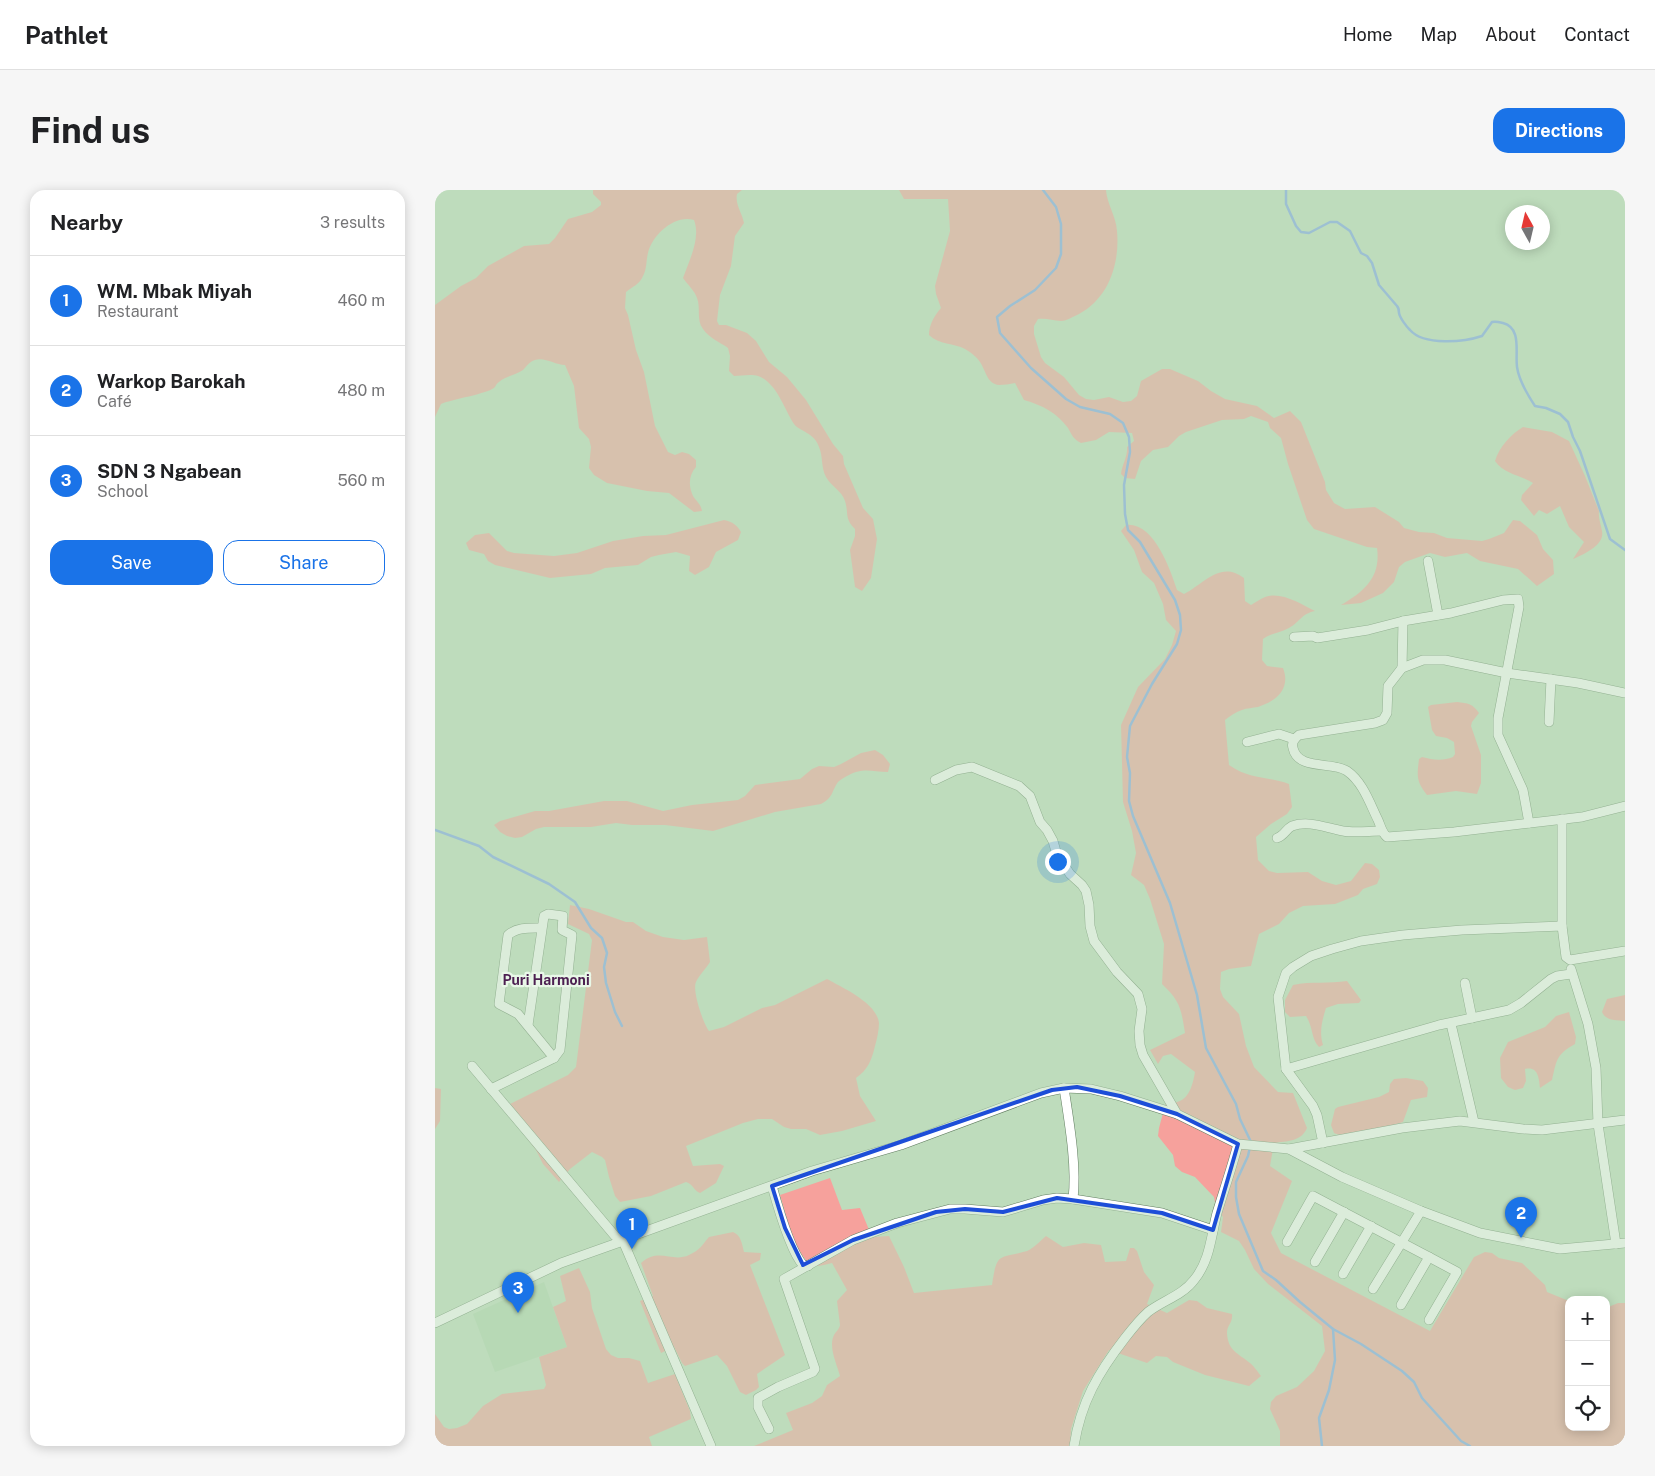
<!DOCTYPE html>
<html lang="en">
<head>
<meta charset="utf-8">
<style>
	body { margin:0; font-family:"Public Sans",sans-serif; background:#f6f6f6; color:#202124 }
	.controls { position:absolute; right:15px; bottom:15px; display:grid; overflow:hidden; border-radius:10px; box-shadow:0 2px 12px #0003 }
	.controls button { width:45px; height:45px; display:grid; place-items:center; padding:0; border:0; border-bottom:1px solid #e0e0e0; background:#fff; color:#202124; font:25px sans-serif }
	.compass { position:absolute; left:1070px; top:15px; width:45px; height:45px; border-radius:50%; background:#fff; box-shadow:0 2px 12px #0003; rotate:352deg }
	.you { position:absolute; left:622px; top:671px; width:18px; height:18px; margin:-12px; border:4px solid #fff; border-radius:50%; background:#1a73e8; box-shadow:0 0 0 8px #1a73e833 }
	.badge { display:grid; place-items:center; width:32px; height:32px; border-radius:50%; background:#1a73e8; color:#fff; font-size:16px; font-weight:700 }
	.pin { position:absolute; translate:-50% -41px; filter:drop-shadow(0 1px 2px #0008) }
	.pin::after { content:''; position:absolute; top:26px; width:18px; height:15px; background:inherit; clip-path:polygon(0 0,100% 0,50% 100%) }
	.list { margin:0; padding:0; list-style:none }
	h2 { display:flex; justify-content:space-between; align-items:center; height:65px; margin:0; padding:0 20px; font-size:21px }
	h2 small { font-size:16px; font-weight:400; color:#757577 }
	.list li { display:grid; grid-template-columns:32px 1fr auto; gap:15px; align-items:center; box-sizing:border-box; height:90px; padding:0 20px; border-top:1px solid #e0e0e0 }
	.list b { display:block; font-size:19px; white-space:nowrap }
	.list p { margin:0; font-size:16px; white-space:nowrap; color:#757577 }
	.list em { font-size:16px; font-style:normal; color:#757577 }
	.actions { display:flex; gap:10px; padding:15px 20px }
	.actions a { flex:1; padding:11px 0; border:1px solid #1a73e8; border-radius:15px; text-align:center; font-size:18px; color:#1a73e8 }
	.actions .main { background:#1a73e8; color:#fff }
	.icon { flex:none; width:28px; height:28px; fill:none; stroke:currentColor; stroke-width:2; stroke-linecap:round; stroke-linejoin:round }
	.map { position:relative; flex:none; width:1190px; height:1256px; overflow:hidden; border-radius:15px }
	header { display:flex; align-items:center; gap:30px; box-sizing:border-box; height:70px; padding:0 25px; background:#fff; border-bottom:1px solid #e0e0e0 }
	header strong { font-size:24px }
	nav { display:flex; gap:28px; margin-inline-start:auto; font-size:18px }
	.intro { display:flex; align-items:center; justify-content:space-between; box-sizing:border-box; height:120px; padding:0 30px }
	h1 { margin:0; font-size:35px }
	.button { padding:12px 22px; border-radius:15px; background:#1a73e8; color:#fff; font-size:18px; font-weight:700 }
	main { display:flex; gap:30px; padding:0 30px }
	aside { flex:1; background:#fff; border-radius:15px; box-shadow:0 2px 12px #0003 }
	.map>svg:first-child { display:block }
	.built { fill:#b0d4ae }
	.green { fill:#f6a19c }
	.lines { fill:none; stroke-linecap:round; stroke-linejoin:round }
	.stream { stroke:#769dee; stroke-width:2.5 }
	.minor-casing { stroke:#617d60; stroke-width:10 }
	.minor { stroke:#fff; stroke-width:9 }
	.marked { fill:none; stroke:#1d4ed8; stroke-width:4; stroke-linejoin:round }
	.labels { text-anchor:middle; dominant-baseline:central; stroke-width:4.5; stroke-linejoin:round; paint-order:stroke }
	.neighbourhood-label { font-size:14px; font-weight:bold; fill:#4c1f51; stroke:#e9f8e8 }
</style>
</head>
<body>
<header>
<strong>Pathlet</strong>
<nav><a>Home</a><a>Map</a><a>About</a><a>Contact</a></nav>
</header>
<div class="intro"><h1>Find us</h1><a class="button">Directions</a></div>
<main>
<aside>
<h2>Nearby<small>3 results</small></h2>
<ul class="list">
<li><span class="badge">1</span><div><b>WM. Mbak Miyah</b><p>Restaurant</p></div><em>460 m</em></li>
<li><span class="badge">2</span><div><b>Warkop Barokah</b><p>Café</p></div><em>480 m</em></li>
<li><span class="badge">3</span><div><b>SDN 3 Ngabean</b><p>School</p></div><em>560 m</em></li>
</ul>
<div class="actions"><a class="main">Save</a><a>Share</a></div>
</aside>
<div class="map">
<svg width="1190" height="1256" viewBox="0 0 1190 1256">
	<rect width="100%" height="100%" fill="#bedcbc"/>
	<path class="built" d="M 109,1092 L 132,1157 L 60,1182 L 38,1124 Z"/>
	<g class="green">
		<path d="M 158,0 L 307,0 L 302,4 C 300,15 307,22 309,33 L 300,46 L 296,76 L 285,105 L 282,131 L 284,135 L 291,135 L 312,143 L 321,151 L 334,172 L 352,187 L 371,210 L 398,254 L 408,266 L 409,274 L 428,318 L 438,329 L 442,349 L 436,388 L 427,401 L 420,397 L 415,360 L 420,346 L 420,339 C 409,328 414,324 410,311 C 407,301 396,296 391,287 C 386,278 388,266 384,257 C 379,242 365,242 359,234 C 349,219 342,193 323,186 C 316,184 306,186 299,186 L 294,181 L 295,166 L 293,158 C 285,152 275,149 268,139 C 261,130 266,118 262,108 C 260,101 252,94 248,88 C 254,71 266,48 259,30 C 240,24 217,45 213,63 C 211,71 212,79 208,86 C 205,94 197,97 191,102 L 190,118 L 193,125 L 201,160 L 209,182 L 220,236 L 233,262 L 240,265 L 247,262 L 254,264 L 261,270 L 261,277 C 254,285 253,295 258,306 C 261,311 266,314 267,321 L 259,322 L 234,303 L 212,301 L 172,293 L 159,285 L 154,278 L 156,257 L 154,249 L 144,238 L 139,196 L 130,175 C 120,175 110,167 100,170 C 94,172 92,176 88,180 C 81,185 71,186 64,192 C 60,195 62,195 59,198 C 51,204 18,209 6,214 L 0,227 L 0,115 L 26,96 L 41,88 L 53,76 L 89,56 L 114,54 L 120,48 L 133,29 L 157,22 L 166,15 L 166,12 L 158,4 Z"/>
		<path d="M 464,0 L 671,0 C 672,14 681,26 682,41 C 685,73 674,108 644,124 C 639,126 632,131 626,131 C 618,131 612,128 603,129 L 599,136 L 599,144 L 606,167 L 610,173 L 629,187 L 644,205 L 651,209 L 659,210 L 674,207 L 688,212 L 696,211 L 702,206 L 706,191 L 727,179 L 735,179 L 763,191 L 776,201 L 790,209 L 822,216 L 839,228 L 855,221 L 866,232 L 890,292 L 891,300 L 899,313 L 910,319 L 940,317 L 964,332 L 969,338 L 984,342 L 999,343 L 1012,348 L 1047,351 L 1054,349 L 1069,343 L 1078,330 L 1085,331 L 1102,345 L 1108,359 L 1118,370 L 1119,384 L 1102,396 L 1083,379 L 1045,371 L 1032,363 L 1010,367 L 995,363 L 970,372 L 964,377 L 959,392 L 948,403 L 926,413 L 906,415 C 930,401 946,387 942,358 L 932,357 L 879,339 L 872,330 L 853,274 L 846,248 L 835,238 L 833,232 L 816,226 L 809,229 L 787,230 L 751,242 L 744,246 L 733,257 L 718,260 L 706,271 L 700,289 L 690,288 L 686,284 C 687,275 693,266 692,257 L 699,251 L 697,243 L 674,242 L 661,250 L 646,253 C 638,249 637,245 633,238 C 622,223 607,215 589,210 L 580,193 C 575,194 569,195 564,195 C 552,194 551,181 545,172 C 542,167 535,162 530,159 C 519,153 504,155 494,145 C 494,135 499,126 506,118 L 501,104 L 500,96 L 515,41 L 513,9 L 469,9 Z"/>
		<path d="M 1088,237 L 1117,242 L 1134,251 L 1150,286 L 1164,321 C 1163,328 1166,334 1167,341 C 1170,355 1149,364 1138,369 L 1149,352 L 1134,337 L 1125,316 L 1112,324 L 1104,320 L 1099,326 L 1086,310 L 1087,305 L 1098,293 C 1085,285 1069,284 1060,271 C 1064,257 1076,244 1088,237 Z"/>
		<path d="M 289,330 C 298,332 302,335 306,342 L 303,350 L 281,362 L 274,377 L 260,385 L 254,381 L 255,366 L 241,362 L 224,365 L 216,367 L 203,375 L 170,378 L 156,384 L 115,388 L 60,375 L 53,371 L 49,364 L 34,360 L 31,353 L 40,345 L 54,343 L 72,361 L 79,363 L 119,366 L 142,363 L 178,351 L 208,346 L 231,345 Z"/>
		<path d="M 691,335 C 719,332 735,379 742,400 L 749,404 C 769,394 785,370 809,388 L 810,411 L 816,415 C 821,412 825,409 830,407 C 846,401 866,414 880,421 C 866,424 865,432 854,438 C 845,443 836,443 828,449 L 827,470 L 832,476 L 848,478 C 856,498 842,511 823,517 C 818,518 812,518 807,520 C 801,522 795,526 790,530 L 794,575 C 815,590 833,586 854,594 L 857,617 L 852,624 L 836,634 L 821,647 L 823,670 L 834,681 L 842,683 L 873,682 L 887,691 L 901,695 L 916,691 L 930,673 L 937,674 L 944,680 L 945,687 L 942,694 L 928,699 L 923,705 L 900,714 L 868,716 L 854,723 L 844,734 L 824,744 L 816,776 L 794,779 L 786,782 L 785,799 L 788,807 L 804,824 L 811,856 L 819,877 L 843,902 L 858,903 L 872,938 C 866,952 852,951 839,953 L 835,976 L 857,991 L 836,1043 L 846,1063 L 995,1141 L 1039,1067 L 1050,1062 L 1057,1063 L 1064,1068 L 1087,1073 L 1110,1095 L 1112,1102 L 1134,1111 L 1134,1237 L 1171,1237 L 1171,1118 L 1183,1113 L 1190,1113 L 1190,1256 L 845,1256 L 845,1241 L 835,1219 L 836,1212 L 841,1206 L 862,1197 L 879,1181 L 890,1161 L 887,1136 L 833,1094 L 819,1079 L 810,1060 L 804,1051 L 786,1042 L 788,1027 L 781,1018 L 779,1007 L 760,987 L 747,982 L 740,976 L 738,965 L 723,946 L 724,938 L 731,912 C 752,916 757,899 760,882 L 736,864 L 728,866 L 723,874 L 715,860 L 750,843 C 746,818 745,811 727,794 L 729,754 L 715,709 L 709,695 L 696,685 L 701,663 L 697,641 L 688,612 L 686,535 L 703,497 L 730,469 L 737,455 L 741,441 L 731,430 L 728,414 L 719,393 L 707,382 L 699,360 L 686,341 Z"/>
		<path d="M 1022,512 C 1033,513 1038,514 1044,523 L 1037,532 L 1036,536 L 1046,565 L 1046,593 L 1042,604 L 1021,601 L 992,605 C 981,591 982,586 984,569 L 987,567 C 998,570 1008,571 1018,567 L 1020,564 L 1019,552 L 1012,548 L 1001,546 L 997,540 L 993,517 L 996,515 Z"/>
		<path d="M 440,560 L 448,565 L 455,574 L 453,582 C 437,582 429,577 414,585 C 410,587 406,589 403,592 C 396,602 399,607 386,614 L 340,622 L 278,641 L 230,635 L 197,635 L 181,633 L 156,637 L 109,637 L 101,639 L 87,647 L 80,648 L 72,646 L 65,642 L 59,635 L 65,631 L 100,621 L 114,621 L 169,611 L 192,611 L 228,621 L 257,615 L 303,610 L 310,606 L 320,595 L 365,589 L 377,579 L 384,576 L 399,577 L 406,574 L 426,563 Z"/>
		<path d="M 135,715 L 154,719 L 191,732 L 198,732 L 211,741 L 228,747 L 249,750 L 272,747 L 275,772 C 271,779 264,785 261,792 C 257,801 268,833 274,841 L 289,837 L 327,818 L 340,815 L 392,789 C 408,798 442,813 444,833 C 444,840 442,849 440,856 C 437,869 433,880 421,888 L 425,906 L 441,931 L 407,941 L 385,945 L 371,939 L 356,939 L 349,937 L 337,929 L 323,929 L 308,933 L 251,956 L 258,976 L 285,974 L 289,976 L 281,993 L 265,1003 C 259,1001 258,994 251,992 L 216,1006 L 185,1012 L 180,1006 L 174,987 L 170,970 L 167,967 L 157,962 L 135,979 L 124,992 L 108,974 L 101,960 L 75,927 L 82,923 L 75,914 L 133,885 L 141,877 L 157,750 L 154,744 L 133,734 Z"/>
		<path d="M 912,791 L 926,810 L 924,813 L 903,814 L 891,818 C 887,831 884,842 888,855 L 884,857 C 876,849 878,836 871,826 L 855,827 L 850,822 L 850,810 L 858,795 C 876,791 894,794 912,791 Z"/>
		<path d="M 1190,805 L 1190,831 C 1181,830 1171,831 1167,822 L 1172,809 Z"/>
		<path d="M 1134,822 L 1141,847 L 1140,854 C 1121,865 1122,869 1117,890 L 1105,898 C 1104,888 1103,876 1090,879 L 1091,891 L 1088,898 L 1080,900 L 1073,897 L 1066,888 L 1065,868 L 1073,852 L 1110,837 L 1121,826 Z"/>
		<path d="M 971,888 L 988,891 L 993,898 L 992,907 L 976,910 L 968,932 C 954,936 910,950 899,943 L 896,935 L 900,919 L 903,917 L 944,907 L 954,902 L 955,894 L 959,889 Z"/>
		<path d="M 0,898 L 6,899 L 5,931 L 0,939 Z"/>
		<path d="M 395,988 L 407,1020 L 425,1018 L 437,1047 L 454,1046 L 469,1077 L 479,1103 L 557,1095 C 562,1061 564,1069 592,1061 C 599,1058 605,1051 611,1046 L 628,1057 L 649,1053 L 666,1055 L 670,1072 L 691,1071 L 695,1058 L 699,1058 L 702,1061 L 709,1082 L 719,1095 L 712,1114 L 732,1123 L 754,1110 L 762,1111 L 772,1118 L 797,1124 C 798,1133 792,1135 792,1143 C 793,1161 803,1163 815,1173 C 819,1176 823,1182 826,1186 L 814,1196 L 770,1185 L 738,1172 L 732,1167 L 721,1166 L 712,1173 L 674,1160 L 648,1201 L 636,1239 L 635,1256 L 319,1256 L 358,1240 L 351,1223 L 377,1213 L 387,1206 L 392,1195 L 405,1186 C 402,1174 393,1157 399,1145 C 401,1141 404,1140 405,1135 L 402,1111 L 412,1100 L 397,1073 C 392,1074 386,1076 381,1076 C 362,1074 350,1021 345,1005 Z"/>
		<path d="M 298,1042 C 306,1045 307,1054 309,1062 L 326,1063 L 325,1070 L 315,1075 L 350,1165 L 322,1184 L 324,1197 L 321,1200 L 311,1205 L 305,1202 L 292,1176 L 282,1165 L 250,1176 L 247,1173 L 239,1157 L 226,1163 L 205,1111 L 218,1106 L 206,1073 C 224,1057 237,1073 254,1065 C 265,1060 267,1055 274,1047 Z"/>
		<path d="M 144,1078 L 155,1102 L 157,1118 L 171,1159 L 176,1165 L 183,1168 L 194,1168 L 205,1171 L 213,1193 L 240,1184 L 255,1221 L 256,1229 L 214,1247 L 217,1256 L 0,1256 L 0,1224 L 9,1237 L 14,1239 L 22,1238 L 32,1234 L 48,1216 L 67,1204 L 109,1199 L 111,1195 L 104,1167 L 132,1157 L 118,1117 L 131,1111 L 125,1086 Z"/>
	</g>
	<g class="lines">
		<g class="stream">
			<path d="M 608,0 L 621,17 L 626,34 L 626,64 L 621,78 L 600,100 L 575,116 L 562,127 L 565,143 L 596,178 L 631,209 L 645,217 L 675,224 L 688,233 L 694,247 L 695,262 L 689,295 L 690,324 L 693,340 L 705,352 L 740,410 L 745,425 L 746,440 L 742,454 L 717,494 L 695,536 L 692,567 L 695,583 L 694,611 L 698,626 L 735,713 L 762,805 L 771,858 L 801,914 L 805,929 L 816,952 L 813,966 L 801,992 L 801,1007 L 804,1024 L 828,1081 L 841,1090 L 865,1112 L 898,1139 L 926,1154 L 967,1181 L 979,1192 L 987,1208 L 1026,1251 L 1035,1256"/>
			<path d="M 851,0 L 851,14 L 861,36 L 866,42 L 874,43 L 895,32 L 902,32 L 915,41 L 926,63 L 932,66 L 937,73 L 944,95 L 962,116 C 964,118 964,121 964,123 C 965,128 971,136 975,140 C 989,156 1029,152 1047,146 L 1057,132 C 1061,131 1064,132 1068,133 C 1087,138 1080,162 1082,177 C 1084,191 1092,204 1100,216 L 1111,218 L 1125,224 L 1133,232 L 1138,247 L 1145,261 L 1175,349 L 1190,360"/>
			<path d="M 0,640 L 44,656 L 58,667 L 114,694 L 140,712 L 156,738 L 167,748 L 172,763 L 169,777 L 171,793 L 180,822 L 187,836"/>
			<path d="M 887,1256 L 884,1228 L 894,1200 L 900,1170 L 898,1139"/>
		</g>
		<defs>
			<g id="minor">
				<path d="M 993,371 L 1003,425"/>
				<path d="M 859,447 L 878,446 L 882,448 L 933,440 L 968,431 L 1016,423 L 1068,410 L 1083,409 L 1084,417 L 1063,528 L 1063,545 L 1088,600 L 1094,633"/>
				<path d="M 967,478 L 968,431"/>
				<path d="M 1190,503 L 1143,493 L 1072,483 L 1010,470 L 988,470 L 967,478 L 953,496 L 952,523 L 948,530 L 940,533 L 864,545 C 860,548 856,552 858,558 C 863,581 897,571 912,581 C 928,592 935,614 943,630 C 946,637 947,643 952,647 L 1019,642 L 1147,627 L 1190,616"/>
				<path d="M 1114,532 L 1116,489"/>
				<path d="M 812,552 L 844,544 L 859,549"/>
				<path d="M 500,590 L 521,580 L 537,577 L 584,596 L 595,606 L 605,632 L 612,640 L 618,651 L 622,665 L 635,684 L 647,695 L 651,701 L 654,715 L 655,736 L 659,751 L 682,782 L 703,804 L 707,819 L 704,841 L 705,855 L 708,865 L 742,924"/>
				<path d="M 842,648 C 849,646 851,639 857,636 C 874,630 891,638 908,641 C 920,643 934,641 947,641"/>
				<path d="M 1127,736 L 1127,629"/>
				<path d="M 106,738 C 95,738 82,737 73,745 L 64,814 L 83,824 L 119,868"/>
				<path d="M 1136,779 L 1153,834 L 1161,878 L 1163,934 L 1181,1054"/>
				<path d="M 1030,793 L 1037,828"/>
				<path d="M 1016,834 L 1039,932"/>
				<path d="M 37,876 L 180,1046 L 188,1051 L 276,1256"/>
				<path d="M 851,879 L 1004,835 L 1074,820 L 1086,813 L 1116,789 L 1122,786 L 1136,784"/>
				<path d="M 629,898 C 634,931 642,976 638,1009"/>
				<path d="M 56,899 L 119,868 L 125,860 L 137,745 L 127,740 L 128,726 L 113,724 L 109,726 L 93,835"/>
				<path d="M 888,953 L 882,925 L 878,916 L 851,879 L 843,807 L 851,783 L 858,777 L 876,766 L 897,759 L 926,751 L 968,745 L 1027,740 L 1127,736 L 1131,767 L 1135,770 L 1190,761"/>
				<path d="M 854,959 L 967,938 L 1025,931 L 1088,939 L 1107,940 L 1190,930"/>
				<path d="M 337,996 C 342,1014 356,1062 368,1075 L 373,1076"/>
				<path d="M 852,1052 L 878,1006 L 994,1067 L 966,1115"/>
				<path d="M 994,1067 L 1022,1082 L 994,1130"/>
				<path d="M 880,1072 L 909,1022"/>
				<path d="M 908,1084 L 936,1036"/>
				<path d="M 938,1099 L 986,1021"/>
				<path d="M 0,1133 L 126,1073 L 188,1051 L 203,1044 L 377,981 L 466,955 L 606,903 L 629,898 L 656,899 L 685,906 L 742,924 L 803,954 L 854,959 L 907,987 L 986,1021 L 1045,1043 L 1125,1059 L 1190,1053"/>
				<path d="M 334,1239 L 323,1217 L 323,1208 L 343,1197 L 378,1182 L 380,1179 L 349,1089 L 418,1050 L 462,1033 L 515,1019 L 530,1019 L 568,1022 L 608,1010 L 622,1008 L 638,1009 L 727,1023 L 778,1040"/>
				<path d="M 639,1256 C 646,1212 663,1183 690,1148 C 697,1139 704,1130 713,1122 C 727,1111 748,1105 759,1090 C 775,1071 776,1046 782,1023 C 789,1000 797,977 803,954"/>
			</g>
		</defs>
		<use href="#minor" class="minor-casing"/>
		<use href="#minor" class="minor"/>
	</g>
	<path d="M0 0H1190V1256H0ZM 642,897 L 685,906 L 742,924 L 803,954 L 778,1040 L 727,1023 L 622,1008 L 568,1022 L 530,1019 L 501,1022 L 418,1050 L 368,1075 L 350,1038 L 337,996 L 617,900 Z" fill="#bedcbc" fill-opacity=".55" fill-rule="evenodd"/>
	<path class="marked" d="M 642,897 L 685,906 L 742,924 L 803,954 L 778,1040 L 727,1023 L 622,1008 L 568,1022 L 530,1019 L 501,1022 L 418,1050 L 368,1075 L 350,1038 L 337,996 L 617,900 Z"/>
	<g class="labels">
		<g class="neighbourhood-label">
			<text x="111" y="790">Puri Harmoni</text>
		</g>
	</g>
</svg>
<div class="controls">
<button>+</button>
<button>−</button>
<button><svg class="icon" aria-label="locate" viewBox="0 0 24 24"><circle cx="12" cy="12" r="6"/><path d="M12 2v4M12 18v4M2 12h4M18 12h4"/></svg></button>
</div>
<svg class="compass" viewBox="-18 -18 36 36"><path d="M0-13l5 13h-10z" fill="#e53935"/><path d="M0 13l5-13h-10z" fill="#757577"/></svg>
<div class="you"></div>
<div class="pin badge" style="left:197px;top:1059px">1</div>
<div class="pin badge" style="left:1086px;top:1048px">2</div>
<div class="pin badge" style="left:83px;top:1123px">3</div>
</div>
</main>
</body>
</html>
